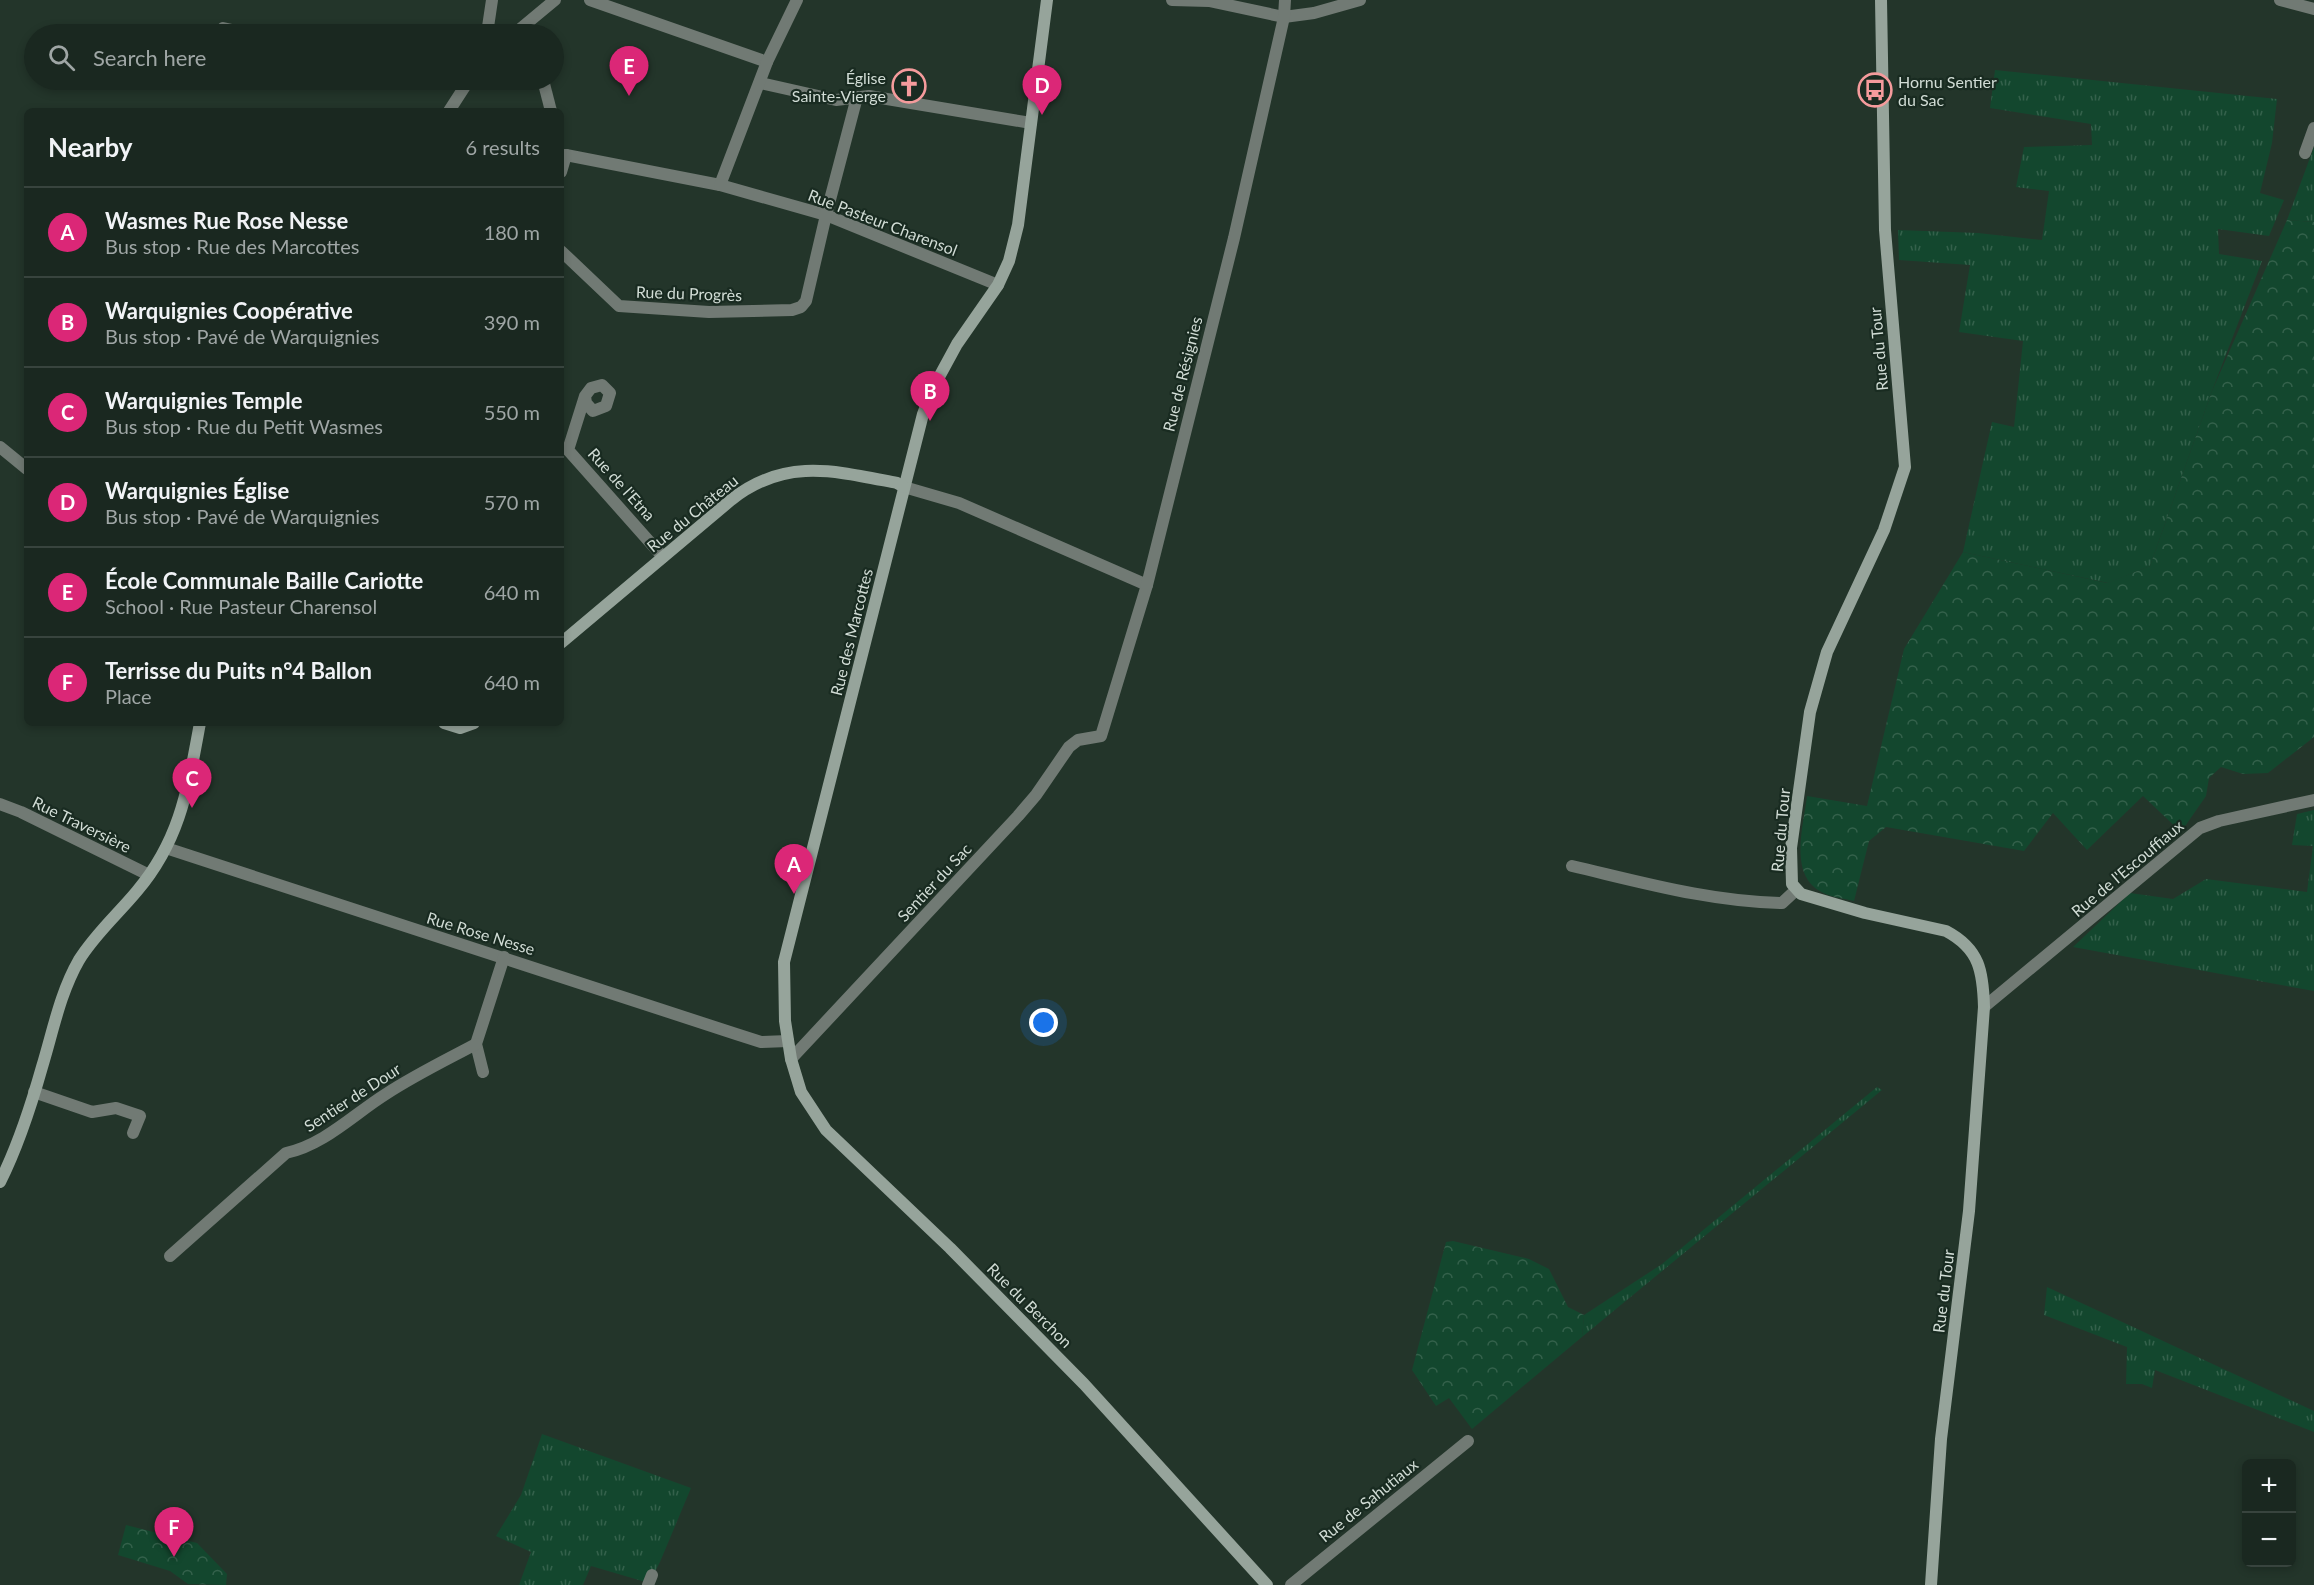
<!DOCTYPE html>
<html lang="en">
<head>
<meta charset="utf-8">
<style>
	body { margin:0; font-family:Lato,sans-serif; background:#27342d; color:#f1f3f6 }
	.controls { position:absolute; right:18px; bottom:18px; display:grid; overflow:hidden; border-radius:9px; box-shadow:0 3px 9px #0003 }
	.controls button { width:54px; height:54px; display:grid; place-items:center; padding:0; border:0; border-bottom:2px solid #38443e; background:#1a2820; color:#f1f3f6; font:30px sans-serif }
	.you { position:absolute; left:1044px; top:1023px; width:21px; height:21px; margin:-15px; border:4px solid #fff; border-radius:50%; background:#1a73e8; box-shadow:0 0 0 9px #1a73e833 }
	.badge { display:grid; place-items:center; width:39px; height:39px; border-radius:50%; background:#db2777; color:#fff; font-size:20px; font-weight:700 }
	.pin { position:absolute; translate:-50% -50px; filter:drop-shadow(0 2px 3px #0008) }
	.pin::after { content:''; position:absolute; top:32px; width:21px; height:18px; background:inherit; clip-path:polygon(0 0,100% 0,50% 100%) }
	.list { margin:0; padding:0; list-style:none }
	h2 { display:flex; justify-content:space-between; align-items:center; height:78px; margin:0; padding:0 24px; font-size:26px }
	h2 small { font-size:20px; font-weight:400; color:#9fa6a5 }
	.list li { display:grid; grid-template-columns:39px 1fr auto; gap:18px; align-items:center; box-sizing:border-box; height:90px; padding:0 24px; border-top:2px solid #38443e }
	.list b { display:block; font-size:22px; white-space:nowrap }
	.list p { margin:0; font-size:20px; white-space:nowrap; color:#9fa6a5 }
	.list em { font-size:20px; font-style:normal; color:#9fa6a5 }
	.icon { flex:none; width:33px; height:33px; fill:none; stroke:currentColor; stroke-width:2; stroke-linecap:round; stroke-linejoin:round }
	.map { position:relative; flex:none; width:2314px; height:1585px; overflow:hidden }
	.search { position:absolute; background:#1a2820; box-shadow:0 3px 9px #0003; left:24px; top:24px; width:540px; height:66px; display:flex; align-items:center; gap:15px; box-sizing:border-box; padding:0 21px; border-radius:33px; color:#9fa6a5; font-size:22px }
	.panel { position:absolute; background:#1a2820; box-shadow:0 3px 9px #0003; left:24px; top:108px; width:540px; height:618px; border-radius:9px }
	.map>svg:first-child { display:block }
	.grass { fill:url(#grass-tufts) }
	.forest { fill:url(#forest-crowns) }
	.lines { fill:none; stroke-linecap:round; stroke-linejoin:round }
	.street { stroke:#717a74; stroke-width:12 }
	.secondary { stroke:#96a49b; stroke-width:12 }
	.labels { text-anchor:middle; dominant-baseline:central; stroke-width:4.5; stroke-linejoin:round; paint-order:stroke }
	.poi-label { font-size:16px; fill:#d1dcd5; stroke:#192b21; text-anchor:end }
	.street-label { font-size:16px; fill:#d1dcd5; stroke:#192b21 }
</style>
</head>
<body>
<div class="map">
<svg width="2314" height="1585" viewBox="0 0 2314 1585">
	<defs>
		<pattern id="grass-tufts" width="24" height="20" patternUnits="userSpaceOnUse" patternTransform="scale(1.5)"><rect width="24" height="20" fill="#13472e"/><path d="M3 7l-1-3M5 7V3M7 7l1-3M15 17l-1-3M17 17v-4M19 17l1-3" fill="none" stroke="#34614b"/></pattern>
		<pattern id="forest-crowns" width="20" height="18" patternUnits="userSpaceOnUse" patternTransform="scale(1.5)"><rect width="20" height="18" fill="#13472e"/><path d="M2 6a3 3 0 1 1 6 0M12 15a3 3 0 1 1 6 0" fill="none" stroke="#34614b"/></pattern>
	</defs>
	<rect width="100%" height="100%" fill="#23352a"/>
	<g class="grass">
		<path d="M 1995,70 L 2277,99 L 2272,143 L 2260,193 L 2284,200 L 2269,236 L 2218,229 L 2219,254 L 2262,261 L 2212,391 L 2150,566 L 2108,583 L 1963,552 L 1992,422 L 2014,427 L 2023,341 L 1959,332 L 1970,265 L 1899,260 L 1898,230 L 1978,233 L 2042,240 L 2049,191 L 2016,187 L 2024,147 L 2092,145 L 2091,124 L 1990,108 Z"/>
		<path d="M 2314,147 L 2314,222 L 2287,220 Z"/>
		<path d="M 2314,810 L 2314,991 L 2073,947 L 2130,893 L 2173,899 L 2206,879 L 2307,892 L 2313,846 L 2292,845 L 2297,814 Z"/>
		<path d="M 1877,1087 L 1882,1090 L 1582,1337 L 1584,1315 L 1662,1264 Z"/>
		<path d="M 2047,1287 L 2314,1411 L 2314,1432 L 2155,1370 L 2152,1388 L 2142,1384 L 2126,1384 L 2127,1347 L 2044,1315 Z"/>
		<path d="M 542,1434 L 691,1488 L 660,1562 L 649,1583 L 591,1566 L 583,1585 L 519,1585 L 531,1552 L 496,1536 L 521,1495 Z"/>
	</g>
	<g class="forest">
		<path d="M 2287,220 L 2314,222 L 2314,737 L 2268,773 L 2243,774 L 2221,767 L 2209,778 L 2206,796 L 2181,832 L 2143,796 L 2087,850 L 2053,813 L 2024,851 L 1886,827 L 1869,841 L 1854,901 C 1842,898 1828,897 1818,890 C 1789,871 1804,824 1807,796 L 1867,806 L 1904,649 L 1963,552 L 2107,583 L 2150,566 L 2212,391 Z"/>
		<path d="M 1453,1241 L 1529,1259 L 1549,1269 L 1568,1307 L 1584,1315 L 1582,1337 L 1472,1429 L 1449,1398 L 1436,1406 L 1412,1370 L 1446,1242 Z"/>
		<path d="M 126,1525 L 197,1543 L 227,1574 L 226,1585 L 188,1584 L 170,1571 L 118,1555 Z"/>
	</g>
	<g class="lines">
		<g class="street">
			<path d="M 590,0 L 767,62"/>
			<path d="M 1172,0 L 1209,1 L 1284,17 L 1314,13 L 1360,0"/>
			<path d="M 2280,0 L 2314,9"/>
			<path d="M 223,28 L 250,34"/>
			<path d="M 490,34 L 488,27 L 492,0"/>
			<path d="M 514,34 L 555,0"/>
			<path d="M 543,80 L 551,111"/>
			<path d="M 760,83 L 836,100 L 869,96 L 1031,123"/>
			<path d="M 449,111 L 469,80"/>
			<path d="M 2305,153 L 2314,128"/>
			<path d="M 566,155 L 720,185 L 767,62 L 797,0"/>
			<path d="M 561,172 L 566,155"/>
			<path d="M 720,185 L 826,215 L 998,285"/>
			<path d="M 561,251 L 619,306 L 709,312 L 792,310 L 801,307 L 806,301 L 826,215 L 857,97"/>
			<path d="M 585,396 L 586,403 L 593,411 L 606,406 L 610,393 L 602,385 L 591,388 L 585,396 L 568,450 L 663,557"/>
			<path d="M 0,447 L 27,469"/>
			<path d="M 904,487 L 959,503 L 1147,585"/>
			<path d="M 0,804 L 21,812 L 149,875"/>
			<path d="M 166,848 L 736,1034 L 761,1042 L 788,1041"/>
			<path d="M 1572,866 C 1641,882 1711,902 1782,903 L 1796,890"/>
			<path d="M 1984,1007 L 2200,828 L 2219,821 L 2314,800"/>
			<path d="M 791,1059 L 1018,816 L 1036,795 L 1069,747 L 1078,740 L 1101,736 L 1147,585 L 1234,238 L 1284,17 L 1285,0"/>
			<path d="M 483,1072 L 476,1044 L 504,957"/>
			<path d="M 34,1092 L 92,1112 L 116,1108 L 140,1116 L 133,1133"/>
			<path d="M 170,1256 L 286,1153 C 324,1145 354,1114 386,1094 C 415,1075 446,1060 476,1044"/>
			<path d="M 648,1585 L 652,1575"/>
			<path d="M 1291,1585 L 1468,1441"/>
		</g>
		<g class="secondary">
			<path d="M 1047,0 L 1018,225 L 1009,261 L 998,285 L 957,344 L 932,390 L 923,414 L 784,962 L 785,1021 L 791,1059 L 801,1092 L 826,1130 L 950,1248 L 1084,1384 L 1267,1585"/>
			<path d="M 1881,0 L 1885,230 L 1905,467 L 1884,530 L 1827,652 L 1810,712 L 1791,848 L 1792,884 L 1801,894 L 1865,913 L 1946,931 C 1980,949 1983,972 1984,1007 L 1969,1211 L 1941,1439 L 1931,1585"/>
			<path d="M 561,643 L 731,500 C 785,457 835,471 897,483 L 904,487"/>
			<path d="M 444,723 L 460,728 L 474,723"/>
			<path d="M 0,1182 C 18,1146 31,1106 42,1067 C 53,1031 60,993 79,960 C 95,934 118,914 137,891 C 181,839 188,787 200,723"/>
		</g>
	</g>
	<defs>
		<symbol id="church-ring" viewBox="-11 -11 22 22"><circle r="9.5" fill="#192b21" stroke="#f59b9c" stroke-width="1.5"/><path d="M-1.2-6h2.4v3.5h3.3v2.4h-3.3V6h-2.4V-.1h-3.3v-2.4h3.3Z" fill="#f59b9c"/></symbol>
		<symbol id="bus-ring" viewBox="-11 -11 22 22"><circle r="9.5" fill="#192b21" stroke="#f59b9c" stroke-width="1.5"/><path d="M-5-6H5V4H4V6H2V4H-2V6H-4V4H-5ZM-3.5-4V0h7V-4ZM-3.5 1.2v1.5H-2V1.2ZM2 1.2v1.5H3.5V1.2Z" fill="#f59b9c"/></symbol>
	</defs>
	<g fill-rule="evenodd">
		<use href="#church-ring" x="890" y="67" width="38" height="38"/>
		<use href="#bus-ring" x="1856" y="71" width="38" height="38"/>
	</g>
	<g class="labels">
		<g class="poi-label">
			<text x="886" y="77">Église<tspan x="886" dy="18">Sainte-Vierge</tspan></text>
			<text x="1898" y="81" text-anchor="start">Hornu Sentier<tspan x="1898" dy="18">du Sac</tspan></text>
		</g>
		<g class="street-label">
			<text transform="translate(883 222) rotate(21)">Rue Pasteur Charensol</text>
			<text transform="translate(689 293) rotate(2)">Rue du Progrès</text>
			<text transform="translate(1878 349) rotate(-95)">Rue du Tour</text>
			<text transform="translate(1182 374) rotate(-76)">Rue de Résignies</text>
			<text transform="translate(622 484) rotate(48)">Rue de l'Etna</text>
			<text transform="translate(692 513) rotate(-39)">Rue du Château</text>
			<text transform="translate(851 632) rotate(-76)">Rue des Marcottes</text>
			<text transform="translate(82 824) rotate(26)">Rue Traversière</text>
			<text transform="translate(1780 830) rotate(-85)">Rue du Tour</text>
			<text transform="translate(2127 868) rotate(-40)">Rue de l'Escouffiaux</text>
			<text transform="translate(934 882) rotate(-47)">Sentier du Sac</text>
			<text transform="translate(481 933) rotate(17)">Rue Rose Nesse</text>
			<text transform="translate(352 1097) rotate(-33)">Sentier de Dour</text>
			<text transform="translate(1943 1291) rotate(-83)">Rue du Tour</text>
			<text transform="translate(1030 1305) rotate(45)">Rue du Berchon</text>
			<text transform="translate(1368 1500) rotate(-39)">Rue de Sahutiaux</text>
		</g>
	</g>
</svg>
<div class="controls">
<button>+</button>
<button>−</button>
</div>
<div class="you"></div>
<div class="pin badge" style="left:794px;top:894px">A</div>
<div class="pin badge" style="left:930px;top:421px">B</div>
<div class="pin badge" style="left:192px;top:808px">C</div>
<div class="pin badge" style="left:1042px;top:115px">D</div>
<div class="pin badge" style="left:629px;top:96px">E</div>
<div class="pin badge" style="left:174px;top:1557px">F</div>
<div class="search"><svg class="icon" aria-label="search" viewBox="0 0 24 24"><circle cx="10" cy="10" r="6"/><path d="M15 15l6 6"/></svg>Search here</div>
<section class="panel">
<h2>Nearby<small>6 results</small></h2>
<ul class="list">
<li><span class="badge">A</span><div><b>Wasmes Rue Rose Nesse</b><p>Bus stop · Rue des Marcottes</p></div><em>180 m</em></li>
<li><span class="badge">B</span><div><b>Warquignies Coopérative</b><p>Bus stop · Pavé de Warquignies</p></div><em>390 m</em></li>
<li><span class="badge">C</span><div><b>Warquignies Temple</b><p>Bus stop · Rue du Petit Wasmes</p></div><em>550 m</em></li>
<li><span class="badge">D</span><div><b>Warquignies Église</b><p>Bus stop · Pavé de Warquignies</p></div><em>570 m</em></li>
<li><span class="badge">E</span><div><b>École Communale Baille Cariotte</b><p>School · Rue Pasteur Charensol</p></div><em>640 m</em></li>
<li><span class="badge">F</span><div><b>Terrisse du Puits n°4 Ballon</b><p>Place</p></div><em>640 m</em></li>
</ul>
</section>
</div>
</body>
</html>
